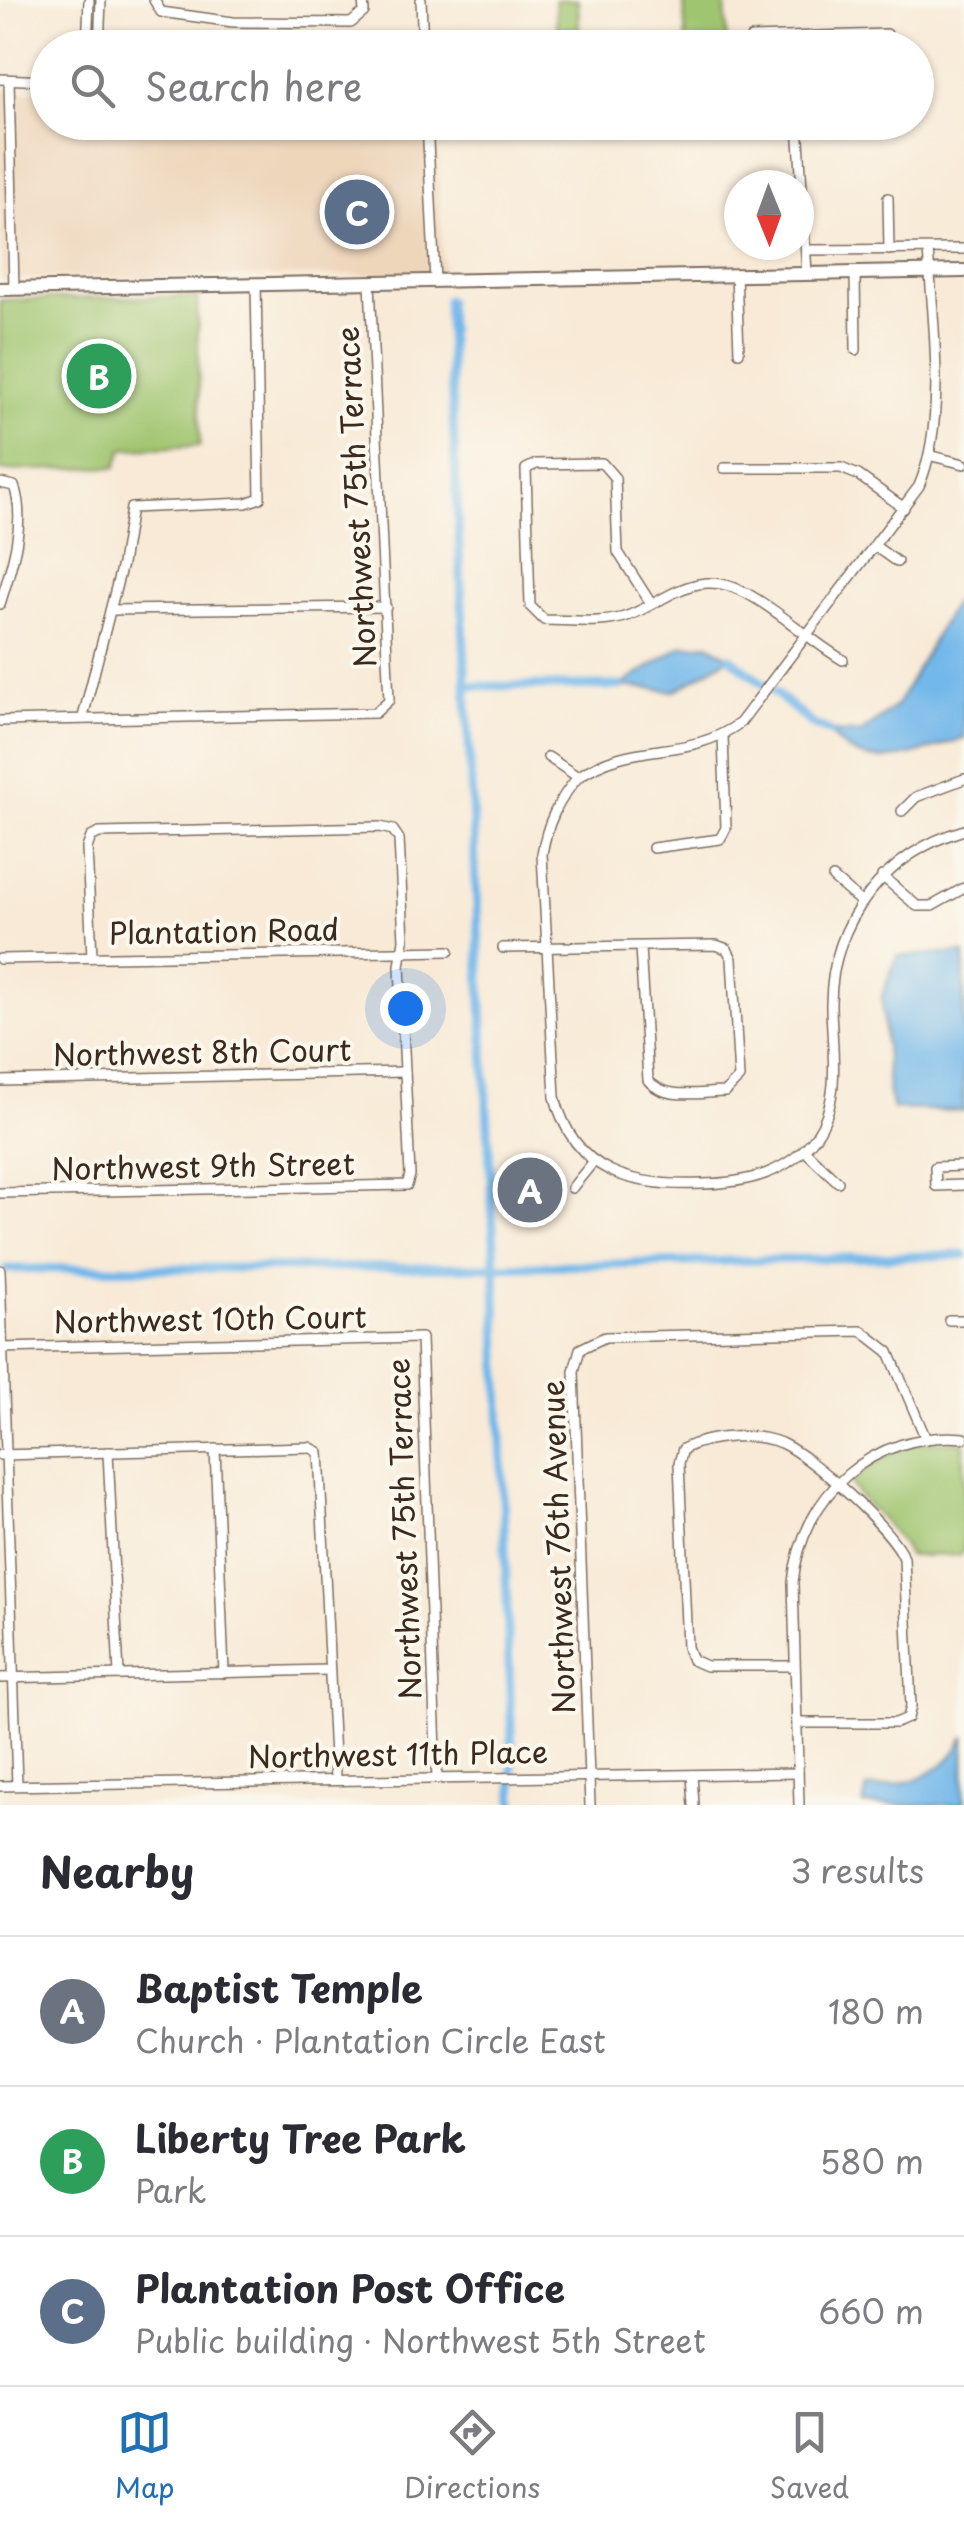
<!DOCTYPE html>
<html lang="en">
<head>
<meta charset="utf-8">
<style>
	body { margin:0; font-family:"Playpen Sans",sans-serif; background:#f7f7f7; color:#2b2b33 }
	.compass { position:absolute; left:724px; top:170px; width:90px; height:90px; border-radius:50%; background:#fff; box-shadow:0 2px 8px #0004; rotate:179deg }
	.you { position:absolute; left:405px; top:1008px; width:35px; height:35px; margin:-25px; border:8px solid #fff; border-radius:50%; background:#1a73e8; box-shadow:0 0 0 15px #1a73e833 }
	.badge { display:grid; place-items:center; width:65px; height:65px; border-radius:50%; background:#1f6fb2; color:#fff; font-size:32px; font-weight:700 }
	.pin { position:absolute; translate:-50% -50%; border:5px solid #fff; box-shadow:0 2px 10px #0006 }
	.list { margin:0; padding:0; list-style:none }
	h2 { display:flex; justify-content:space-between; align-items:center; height:130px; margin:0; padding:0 40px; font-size:42px }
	h2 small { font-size:32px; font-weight:400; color:#7c7c81 }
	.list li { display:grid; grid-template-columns:65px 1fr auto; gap:30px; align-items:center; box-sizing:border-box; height:150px; padding:0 40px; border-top:2px solid #e1e1e2 }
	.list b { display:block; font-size:38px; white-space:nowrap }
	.list p { margin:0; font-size:32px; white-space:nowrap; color:#7c7c81 }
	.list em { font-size:32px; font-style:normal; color:#7c7c81 }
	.icon { flex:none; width:55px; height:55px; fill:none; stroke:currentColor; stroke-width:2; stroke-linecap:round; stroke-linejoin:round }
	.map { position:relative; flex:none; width:964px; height:1805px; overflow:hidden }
	.search { position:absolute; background:#fff; box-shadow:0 2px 8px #0004; left:30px; right:30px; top:30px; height:110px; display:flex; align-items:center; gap:25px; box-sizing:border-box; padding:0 35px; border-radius:55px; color:#7c7c81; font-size:38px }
	.sheet { height:580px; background:#fff }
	nav { display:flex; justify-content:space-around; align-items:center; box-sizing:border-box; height:140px; border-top:2px solid #e1e1e2; background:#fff; font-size:28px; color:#7c7c81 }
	nav a { display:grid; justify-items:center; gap:5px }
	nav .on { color:#1f6fb2 }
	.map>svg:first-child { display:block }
	.built { fill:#eed6bb }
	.green { fill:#a0c570; stroke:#6e7847; stroke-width:2.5 }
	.water { fill:#73b8ea; stroke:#577184; stroke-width:2.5 }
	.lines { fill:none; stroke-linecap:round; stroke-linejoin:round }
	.canal { stroke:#73b8ea; stroke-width:9 }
	.street-casing { stroke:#7d6d5f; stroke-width:12 }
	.secondary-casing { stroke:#7d6d5f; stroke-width:16 }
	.street { stroke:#fff; stroke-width:9 }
	.secondary { stroke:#fff; stroke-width:12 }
	.labels { text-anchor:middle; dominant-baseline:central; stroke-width:8; stroke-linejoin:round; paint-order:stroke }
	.street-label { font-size:30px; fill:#3b2a1e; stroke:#fbf7ec }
</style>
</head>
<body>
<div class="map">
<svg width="964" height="1805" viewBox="0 0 964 1805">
	<rect width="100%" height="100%" fill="#fbf7ec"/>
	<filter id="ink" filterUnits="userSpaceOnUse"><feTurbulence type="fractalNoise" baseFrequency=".01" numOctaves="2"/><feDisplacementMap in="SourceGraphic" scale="20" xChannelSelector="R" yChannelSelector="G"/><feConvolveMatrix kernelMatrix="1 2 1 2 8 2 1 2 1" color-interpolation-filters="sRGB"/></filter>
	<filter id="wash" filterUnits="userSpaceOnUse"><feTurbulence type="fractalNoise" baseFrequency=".0048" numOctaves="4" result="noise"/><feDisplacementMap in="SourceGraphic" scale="40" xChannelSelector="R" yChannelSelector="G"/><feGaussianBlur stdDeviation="2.25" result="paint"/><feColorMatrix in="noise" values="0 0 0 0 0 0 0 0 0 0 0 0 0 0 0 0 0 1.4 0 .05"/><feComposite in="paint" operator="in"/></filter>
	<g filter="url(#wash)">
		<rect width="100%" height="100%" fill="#f8ead7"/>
		<path class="built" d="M 0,89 L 47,93 L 48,122 L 436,123 L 443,274 L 0,279 Z"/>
		<g class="green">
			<path d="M 555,0 L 578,0 L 579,29 L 557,30 Z"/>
			<path d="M 725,0 L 727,44 L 686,46 L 684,2 Z"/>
			<path d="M 197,296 L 200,446 L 123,449 L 116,467 L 0,471 L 0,300 Z"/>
			<path d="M 934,1440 L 964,1443 L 964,1551 L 960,1555 L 908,1556 C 896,1524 855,1502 851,1480 L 897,1449 Z"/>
		</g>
		<g class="water">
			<path d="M 964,584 L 964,738 C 919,752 863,780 830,732 L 861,733 L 897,705 Z"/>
			<path d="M 709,644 L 730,657 L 675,691 L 620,686 L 682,646 Z"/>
			<path d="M 964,953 L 964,1111 L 893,1109 L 888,1090 L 882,996 L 897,956 Z"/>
			<path d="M 964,1736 L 964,1805 L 863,1805 L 867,1788 C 904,1787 949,1774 964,1736 Z"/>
		</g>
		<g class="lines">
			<g class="canal">
				<path d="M 447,300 L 495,1267 L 514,1805"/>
				<path d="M 730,657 L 763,684"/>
				<path d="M 466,686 L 620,686"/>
				<path d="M 774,692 L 812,724 L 830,732"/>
				<path d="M 7,1269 L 495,1267 L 964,1255"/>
			</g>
		</g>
	</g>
	<g filter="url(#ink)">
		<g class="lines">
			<defs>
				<g id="street">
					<path d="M 154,0 L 161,12 L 233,22 L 351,23 L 364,12 L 363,0"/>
					<path d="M 421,0 L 423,48"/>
					<path d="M 751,38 L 887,34"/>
					<path d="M 87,48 L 89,0"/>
					<path d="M 99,48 L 101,0"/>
					<path d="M 0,79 L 48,81"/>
					<path d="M 9,80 L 14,289"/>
					<path d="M 427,122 L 435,281"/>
					<path d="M 798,122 L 807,274"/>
					<path d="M 888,198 L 889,250"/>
					<path d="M 807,250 L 964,249"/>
					<path d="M 855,272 L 856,350"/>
					<path d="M 736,274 L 739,352"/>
					<path d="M 932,456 L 964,464"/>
					<path d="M 724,468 L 841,468 L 858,475 L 904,508"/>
					<path d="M 0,483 L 14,486 C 27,522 11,569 0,604"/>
					<path d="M 876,547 L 897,562"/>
					<path d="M 650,602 L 618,552 L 615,478 L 602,463 L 536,464 L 526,469 L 530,606 L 544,620 C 570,620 605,625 630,615 C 671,598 697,567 746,593 C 780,611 809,640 843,660"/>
					<path d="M 111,610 L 386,607"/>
					<path d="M 83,717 L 122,564 L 131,508 L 246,503 L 260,498 L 256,284"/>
					<path d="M 0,721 L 375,713 L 389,700 L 370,283"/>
					<path d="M 548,757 L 578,777 C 558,801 547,823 542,854 L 555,1097 C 574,1173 632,1187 702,1184 C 746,1183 788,1174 816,1136 C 843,1097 831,1047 831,1003 C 832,920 886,853 964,830"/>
					<path d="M 578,777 C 634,738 686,762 740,723 L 919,486 C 947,421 933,320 928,250"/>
					<path d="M 902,811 L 916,797 L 964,779"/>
					<path d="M 653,848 L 720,839 L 726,828 L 723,735"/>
					<path d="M 882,876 L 917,906 L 932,906 L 964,888"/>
					<path d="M 833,878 L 862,903"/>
					<path d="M 503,948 L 716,945 L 727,949 L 732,959 L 739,1078 L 725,1092 C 701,1092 664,1101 648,1080 L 640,947"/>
					<path d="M 0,959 L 449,951"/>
					<path d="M 0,1081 L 405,1072"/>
					<path d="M 804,1150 L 838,1182"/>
					<path d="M 964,1166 L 935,1167 L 936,1186 L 964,1185"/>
					<path d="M 572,1188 L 594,1161"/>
					<path d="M 0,1193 L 407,1185 L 410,1175 L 400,966 L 404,940 L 399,839 L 393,830 L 380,827 L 99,833 L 91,837 L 87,848 L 92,957"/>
					<path d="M 0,1270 L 17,1785"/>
					<path d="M 949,1320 L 964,1320"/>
					<path d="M 0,1348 L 421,1338 L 437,1779"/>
					<path d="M 215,1449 L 224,1673"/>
					<path d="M 108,1452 L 119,1675"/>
					<path d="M 0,1455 L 309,1447 L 319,1452 L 335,1778"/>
					<path d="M 794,1666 L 706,1666 L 692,1660 L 687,1647 L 679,1463 L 683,1449 C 707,1436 755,1432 781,1443 C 812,1457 891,1528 904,1558 L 911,1706 L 908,1718 L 896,1723 L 798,1723"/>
					<path d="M 0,1678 L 329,1670"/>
					<path d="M 692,1775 L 694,1805"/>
					<path d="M 0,1786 L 797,1773"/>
					<path d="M 590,1805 L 574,1371 L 580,1349 L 605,1337 L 862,1331 L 889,1352 L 926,1439"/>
					<path d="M 799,1805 L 793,1582 C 802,1494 874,1430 964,1438"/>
				</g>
				<path id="secondary" d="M 0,289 L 964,271"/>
			</defs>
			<use href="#street" class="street-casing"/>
			<use href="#secondary" class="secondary-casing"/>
			<use href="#street" class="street"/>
			<use href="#secondary" class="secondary"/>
		</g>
	</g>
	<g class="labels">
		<g class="street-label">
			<text transform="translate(355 497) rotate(-93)">Northwest 75th Terrace</text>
			<text transform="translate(224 930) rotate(-1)">Plantation Road</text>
			<text transform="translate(202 1051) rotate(-1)">Northwest 8th Court</text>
			<text transform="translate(203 1165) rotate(-1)">Northwest 9th Street</text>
			<text transform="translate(210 1318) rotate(-1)">Northwest 10th Court</text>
			<text transform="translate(403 1529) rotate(-92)">Northwest 75th Terrace</text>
			<text transform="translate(557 1547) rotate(-92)">Northwest 76th Avenue</text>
			<text transform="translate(398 1753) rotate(-1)">Northwest 11th Place</text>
		</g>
	</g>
</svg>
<svg class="compass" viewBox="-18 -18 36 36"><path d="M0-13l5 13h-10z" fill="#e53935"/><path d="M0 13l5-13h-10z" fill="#7c7c81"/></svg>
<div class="you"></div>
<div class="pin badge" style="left:530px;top:1190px;background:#6b7280">A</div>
<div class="pin badge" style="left:99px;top:376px;background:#2e9e5b">B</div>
<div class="pin badge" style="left:357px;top:212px;background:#5c6f8a">C</div>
<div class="search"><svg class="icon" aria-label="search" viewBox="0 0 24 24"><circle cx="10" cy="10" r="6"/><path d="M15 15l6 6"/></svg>Search here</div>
</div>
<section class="sheet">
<h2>Nearby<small>3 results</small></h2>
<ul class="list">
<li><span class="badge" style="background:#6b7280">A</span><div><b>Baptist Temple</b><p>Church · Plantation Circle East</p></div><em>180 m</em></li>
<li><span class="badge" style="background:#2e9e5b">B</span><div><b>Liberty Tree Park</b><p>Park</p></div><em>580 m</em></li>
<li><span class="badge" style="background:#5c6f8a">C</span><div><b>Plantation Post Office</b><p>Public building · Northwest 5th Street</p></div><em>660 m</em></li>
</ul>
</section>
<nav>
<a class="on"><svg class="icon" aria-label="map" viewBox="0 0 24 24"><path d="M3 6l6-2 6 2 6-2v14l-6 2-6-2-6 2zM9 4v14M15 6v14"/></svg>Map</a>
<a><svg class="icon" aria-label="directions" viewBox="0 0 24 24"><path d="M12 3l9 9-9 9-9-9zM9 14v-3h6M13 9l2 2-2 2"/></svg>Directions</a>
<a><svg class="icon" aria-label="saved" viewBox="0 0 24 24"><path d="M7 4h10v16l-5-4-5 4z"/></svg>Saved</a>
</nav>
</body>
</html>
